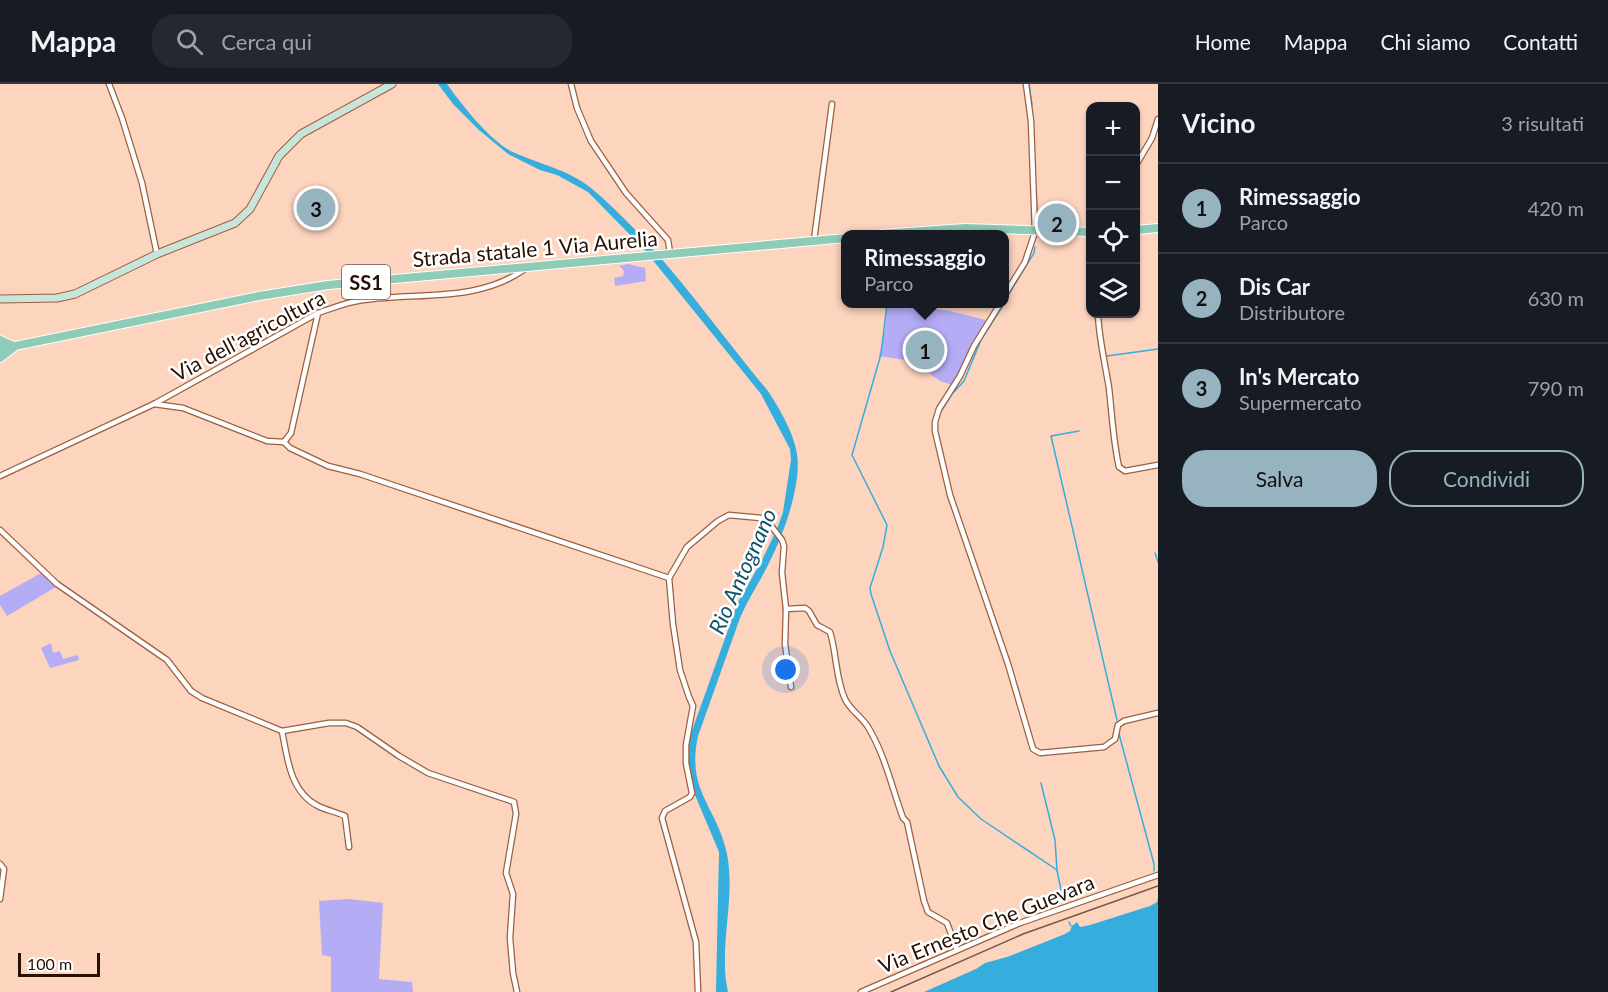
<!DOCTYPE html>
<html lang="it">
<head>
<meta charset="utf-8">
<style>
	body { margin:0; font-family:Lato,sans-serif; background:#242831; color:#f1f3f6 }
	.controls { position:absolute; right:18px; top:18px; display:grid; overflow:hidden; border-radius:12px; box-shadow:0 2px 4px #0004 }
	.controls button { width:54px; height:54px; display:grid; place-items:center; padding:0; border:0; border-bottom:2px solid #363941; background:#171b24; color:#f1f3f6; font:30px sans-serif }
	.scale { position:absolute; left:18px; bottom:15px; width:82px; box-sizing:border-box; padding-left:6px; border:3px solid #281003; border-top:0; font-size:16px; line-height:21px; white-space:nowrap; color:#281003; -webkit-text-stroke:4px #fff; paint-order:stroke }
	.you { position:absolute; left:786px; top:586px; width:21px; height:21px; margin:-15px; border:4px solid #fff; border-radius:50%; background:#1a73e8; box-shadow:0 0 0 9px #1a73e833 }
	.badge { display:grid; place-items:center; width:39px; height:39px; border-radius:50%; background:#97b3bf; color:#111; font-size:20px; font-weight:700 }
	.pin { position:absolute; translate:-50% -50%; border:3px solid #fff; box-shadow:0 2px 6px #0006 }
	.popup { position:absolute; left:841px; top:146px; width:168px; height:78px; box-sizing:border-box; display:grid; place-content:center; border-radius:12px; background:#171b24; filter:drop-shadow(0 2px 4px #0005); font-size:20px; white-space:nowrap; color:#9ea1a6 }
	.popup b { font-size:22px; color:#f1f3f6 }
	.popup::after { content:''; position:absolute; left:50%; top:100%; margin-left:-12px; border:12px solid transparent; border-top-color:#171b24 }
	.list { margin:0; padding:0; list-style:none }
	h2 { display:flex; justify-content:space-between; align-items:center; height:78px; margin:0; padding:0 24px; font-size:26px }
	h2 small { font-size:20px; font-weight:400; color:#9ea1a6 }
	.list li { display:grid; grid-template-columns:39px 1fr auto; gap:18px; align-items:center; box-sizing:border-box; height:90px; padding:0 24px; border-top:2px solid #363941 }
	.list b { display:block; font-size:22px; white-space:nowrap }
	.list p { margin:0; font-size:20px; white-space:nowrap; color:#9ea1a6 }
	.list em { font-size:20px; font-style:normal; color:#9ea1a6 }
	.actions { display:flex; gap:12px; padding:18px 24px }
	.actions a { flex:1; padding:14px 0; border:2px solid #97b3bf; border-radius:24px; text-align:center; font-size:21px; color:#97b3bf }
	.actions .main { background:#97b3bf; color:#111 }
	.icon { flex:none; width:33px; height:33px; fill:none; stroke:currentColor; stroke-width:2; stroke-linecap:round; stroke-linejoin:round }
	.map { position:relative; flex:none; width:1158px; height:908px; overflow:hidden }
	header { display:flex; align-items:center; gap:36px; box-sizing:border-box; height:84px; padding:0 30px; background:#171b24; border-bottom:2px solid #363941 }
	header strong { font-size:28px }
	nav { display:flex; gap:33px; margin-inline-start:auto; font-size:21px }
	.search { width:420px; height:54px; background:#242831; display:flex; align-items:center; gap:15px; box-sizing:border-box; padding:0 21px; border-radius:24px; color:#9ea1a6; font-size:22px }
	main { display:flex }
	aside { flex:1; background:#171b24 }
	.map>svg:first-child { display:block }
	.green { fill:#b5acf6 }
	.water { fill:#35aede }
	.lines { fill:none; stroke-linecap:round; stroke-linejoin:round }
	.stream { stroke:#35aede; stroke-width:1.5 }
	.street-casing { stroke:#9c5f3e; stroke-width:7 }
	.secondary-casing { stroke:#9c5f3e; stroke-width:9 }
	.primary-casing { stroke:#fff; stroke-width:10 }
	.street { stroke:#fff; stroke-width:4.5 }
	.secondary { stroke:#c7e5db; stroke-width:7 }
	.primary { stroke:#8ecbb8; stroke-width:8 }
	.rail { stroke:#755747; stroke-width:1.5 }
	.labels { text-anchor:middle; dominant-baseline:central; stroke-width:5; stroke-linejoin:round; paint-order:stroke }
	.shield { fill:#fff; stroke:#68584f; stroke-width:1.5 }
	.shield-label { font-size:20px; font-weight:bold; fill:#281003 }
	.street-label { font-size:21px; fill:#281003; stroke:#fff }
	.water-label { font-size:22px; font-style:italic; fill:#10516a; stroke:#fff }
</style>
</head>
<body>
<header>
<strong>Mappa</strong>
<div class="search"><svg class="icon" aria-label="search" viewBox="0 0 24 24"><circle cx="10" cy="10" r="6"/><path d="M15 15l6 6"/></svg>Cerca qui</div>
<nav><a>Home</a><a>Mappa</a><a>Chi siamo</a><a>Contatti</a></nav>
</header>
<main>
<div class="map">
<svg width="1158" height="908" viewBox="0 0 1158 908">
	<rect width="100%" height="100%" fill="#fdd4be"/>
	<g class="green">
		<path d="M 628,180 L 645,184 L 646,197 L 615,202 L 614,194 L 623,192 C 625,187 623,185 619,182 Z"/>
		<path d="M 886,220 L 946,226 L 986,236 L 959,291 L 952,301 L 940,297 L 929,289 L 912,286 L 912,277 L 879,272 L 885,245 Z"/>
		<path d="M 41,489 L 56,503 L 7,532 L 0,521 L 0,512 Z"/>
		<path d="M 51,559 L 53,569 L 60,567 L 63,575 L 78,571 L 79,576 L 50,584 L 41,564 Z"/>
		<path d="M 349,815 L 383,819 L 379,895 L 412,898 L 413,908 L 331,908 L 331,873 L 322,871 L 319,817 Z"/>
	</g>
	<g class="water">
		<path d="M 438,0 L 447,0 C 460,19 493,60 513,68 C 539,80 569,86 591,104 C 660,162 711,239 768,307 C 779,324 792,346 796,365 C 804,397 783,452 768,481 C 759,499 748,515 740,534 L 698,652 C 686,708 717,722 727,770 C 736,815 718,863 728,908 L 716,908 L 716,906 L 719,768 L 695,711 L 687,680 L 689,655 L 738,518 L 761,478 L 777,445 L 783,428 L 791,376 L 790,365 L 761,310 L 643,164 L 588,108 L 557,91 L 540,86 L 508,70 L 479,46 L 453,20 Z"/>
		<path d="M 1158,814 L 1158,908 L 924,908 L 976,885 L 985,879 L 1007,873 L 1065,850 L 1070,847 L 1072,842 L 1077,838 L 1080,843 L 1090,841 L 1150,822 L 1157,818 Z"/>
	</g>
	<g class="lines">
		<g class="stream">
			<path d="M 1029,0 L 1032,21"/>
			<path d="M 1036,110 L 1037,126"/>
			<path d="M 1004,218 L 1034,169 L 1035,163"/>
			<path d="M 887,220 L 881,270 L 852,371 L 887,441 L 883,463 L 870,504 L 871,510 L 890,567 L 939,682 L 958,713 L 981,735 L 1057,786"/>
			<path d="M 1107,272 L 1158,265"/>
			<path d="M 940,329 L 952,310 L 964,297 L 981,256 L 1004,220"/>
			<path d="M 1079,347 L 1051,352 L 1117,636"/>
			<path d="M 1155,469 L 1158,478"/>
			<path d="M 1017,602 L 1028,641"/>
			<path d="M 1119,650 L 1154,780 L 1154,787"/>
			<path d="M 1041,699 L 1055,756 L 1057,786 L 1063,816"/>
			<path d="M 1069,838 L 1071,842"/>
		</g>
		<defs>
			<g id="street">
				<path d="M 109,0 L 122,34 L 142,99 L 157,170"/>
				<path d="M 571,0 L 577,24 L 591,57 L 626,109 L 668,156 L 670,169"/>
				<path d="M 1136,81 L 1152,54 L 1158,35"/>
				<path d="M 814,156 L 832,20"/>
				<path d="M 1004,212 L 1025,178 L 1035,148 L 1031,37 L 1026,0"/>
				<path d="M 1000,220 L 974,262 L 960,292 L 939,325 L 935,338 L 935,347 L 950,411 L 1008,580 L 1033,665 L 1040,669 L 1104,663 L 1115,655 L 1118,641 L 1124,637 L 1158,629"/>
				<path d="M 1098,230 C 1099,255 1105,279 1109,304 C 1112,330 1113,356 1119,383 L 1125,387 L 1158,381"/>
				<path d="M 154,320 L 183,324 L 267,357 L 284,358 L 290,364 L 328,382 L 360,390 L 669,494"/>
				<path d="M 284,358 L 291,349 L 318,229"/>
				<path d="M 0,392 L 154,320 L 318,229 C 333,224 347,218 363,216 C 418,208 477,219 525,185"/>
				<path d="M 0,446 L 57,500 L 167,576 L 191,607 L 202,614 L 282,647 L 329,639 L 346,639 L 357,643 L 399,672 L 428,689 L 514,718 L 516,730 L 506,789 L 513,810 L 510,854 L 513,889 L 517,908"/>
				<path d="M 786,525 L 805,524 L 809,527 L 817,541 L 830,548 C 837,570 835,593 845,615 C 850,626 862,633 868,643 C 885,671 892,704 903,734 L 907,738 L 924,817 L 928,828 L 947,839 L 957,866"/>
				<path d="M 282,647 C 287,673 290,708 318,722 C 326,726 336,728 345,732 L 349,763"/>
				<path d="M 0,780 L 4,785 L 0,815"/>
				<path d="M 698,908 L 696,858 L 662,734 L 665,727 L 690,713 L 692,709 L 686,679 L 686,661 L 693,622 L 689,613 L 680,586 L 673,540 L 669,494 L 687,463 L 718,437 L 729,431 L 761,434 L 769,439 L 782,456 L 784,462 L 782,489 L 786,525 L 785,560 L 791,603"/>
				<path d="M 861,908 L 1020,839 L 1158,791"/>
			</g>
			<path id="secondary" d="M 0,215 L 57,214 L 75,210 L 157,170 L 235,139 L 250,125 L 279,72 L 301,50 L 392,0"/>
			<g id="primary">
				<path d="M 1136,146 L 1158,144"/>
				<path d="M 881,150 L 965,144 L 1090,148"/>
				<path d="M 0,256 L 13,262"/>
				<path d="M 0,265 L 259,212 L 328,201 L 846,154"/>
				<path d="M 0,274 L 13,264"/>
			</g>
		</defs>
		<use href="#street" class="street-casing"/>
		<use href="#secondary" class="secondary-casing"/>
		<use href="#primary" class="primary-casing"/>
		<use href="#street" class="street"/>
		<use href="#secondary" class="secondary"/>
		<use href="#primary" class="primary"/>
		<path class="rail" d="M 891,908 L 1023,850 L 1158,802"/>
	</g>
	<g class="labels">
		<rect class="shield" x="342" y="181" width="48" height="34" rx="4.5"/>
		<g class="shield-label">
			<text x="366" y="198">SS1</text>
		</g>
		<g class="street-label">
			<text transform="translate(535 164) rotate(-5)">Strada statale 1 Via Aurelia</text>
			<text transform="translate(248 251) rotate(-28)">Via dell'agricoltura</text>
			<text transform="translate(986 839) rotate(-22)">Via Ernesto Che Guevara</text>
		</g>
		<g class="water-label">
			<text transform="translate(742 487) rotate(-66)">Rio Antognano</text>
		</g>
	</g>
</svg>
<div class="controls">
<button>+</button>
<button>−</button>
<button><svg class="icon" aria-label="locate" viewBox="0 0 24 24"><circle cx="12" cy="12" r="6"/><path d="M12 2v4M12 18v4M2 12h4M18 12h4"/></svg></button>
<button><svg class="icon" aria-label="layers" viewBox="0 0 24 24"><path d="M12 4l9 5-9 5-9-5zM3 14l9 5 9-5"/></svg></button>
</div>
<div class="scale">100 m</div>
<div class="you"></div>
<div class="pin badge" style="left:925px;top:266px">1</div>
<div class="popup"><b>Rimessaggio</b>Parco</div>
<div class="pin badge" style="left:1057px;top:139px">2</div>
<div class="pin badge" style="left:316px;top:124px">3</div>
</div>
<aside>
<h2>Vicino<small>3 risultati</small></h2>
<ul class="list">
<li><span class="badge">1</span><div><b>Rimessaggio</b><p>Parco</p></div><em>420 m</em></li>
<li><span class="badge">2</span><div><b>Dis Car</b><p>Distributore</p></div><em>630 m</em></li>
<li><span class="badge">3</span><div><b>In's Mercato</b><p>Supermercato</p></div><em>790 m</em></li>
</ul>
<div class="actions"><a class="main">Salva</a><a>Condividi</a></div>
</aside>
</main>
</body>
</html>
